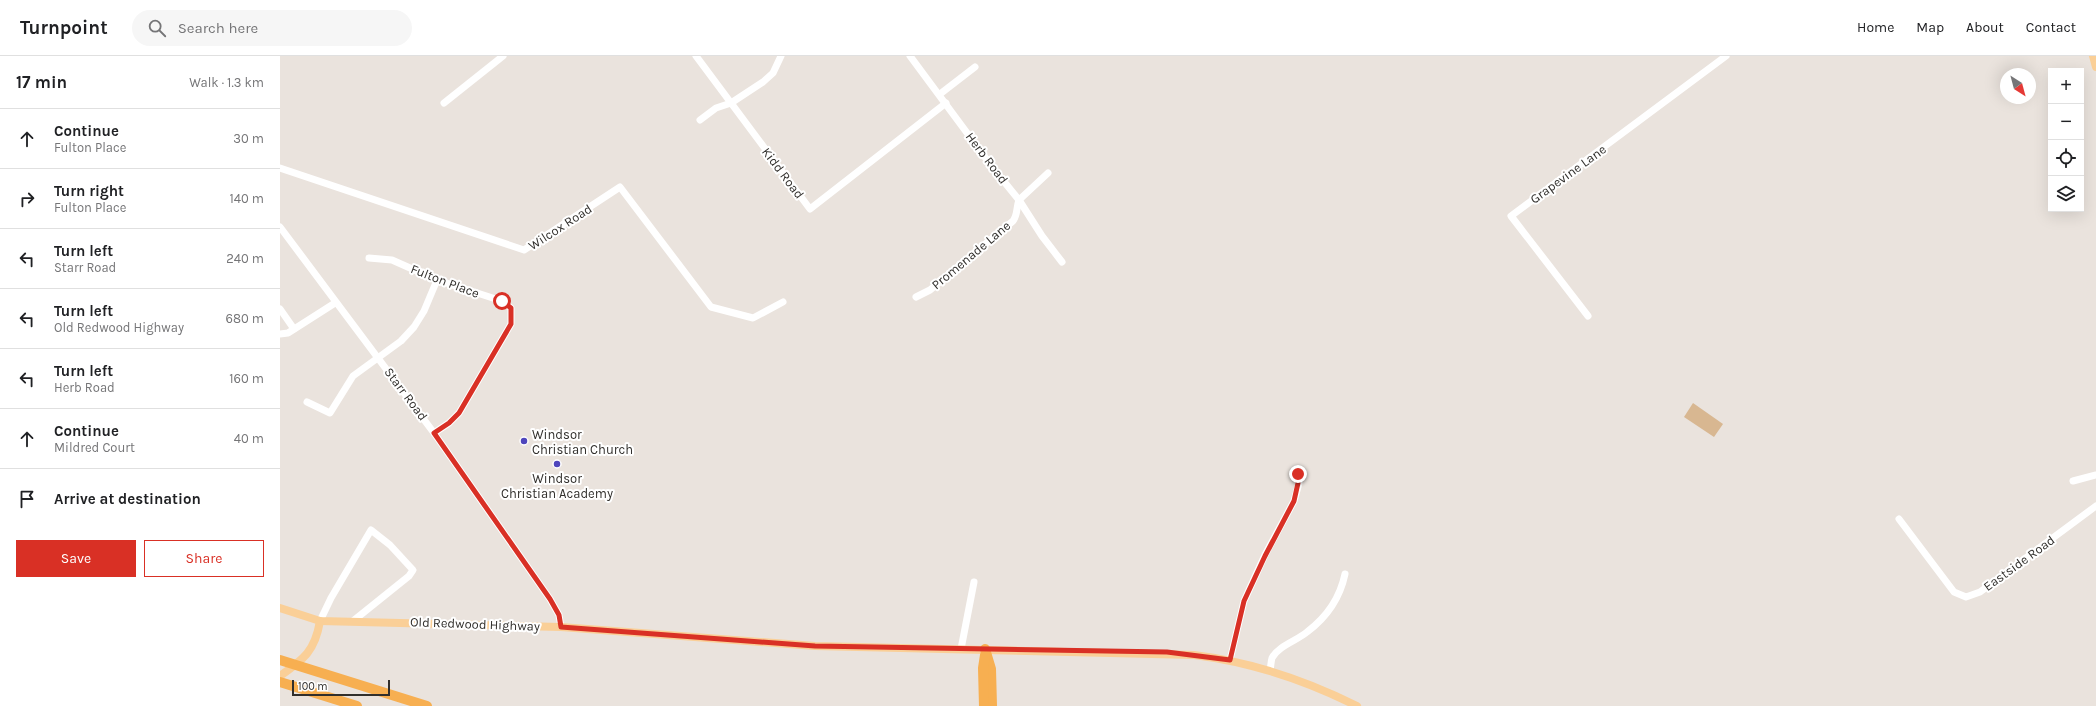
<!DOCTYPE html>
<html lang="en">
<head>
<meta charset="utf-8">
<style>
	body { margin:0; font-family:Karla,sans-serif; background:#f6f6f6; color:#202124 }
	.controls { position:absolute; right:12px; top:12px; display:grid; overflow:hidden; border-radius:0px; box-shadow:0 4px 16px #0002 }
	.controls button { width:36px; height:36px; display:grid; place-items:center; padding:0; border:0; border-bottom:1px solid #e0e0e0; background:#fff; color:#202124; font:20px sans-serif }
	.compass { position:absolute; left:1720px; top:12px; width:36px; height:36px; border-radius:50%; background:#fff; box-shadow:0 4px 16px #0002; rotate:144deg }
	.scale { position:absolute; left:12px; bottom:10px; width:98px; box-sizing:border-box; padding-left:4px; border:2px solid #312f2c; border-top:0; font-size:11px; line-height:14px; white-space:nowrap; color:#312f2c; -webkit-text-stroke:3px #fff; paint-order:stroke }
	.stop { position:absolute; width:12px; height:12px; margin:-9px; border:3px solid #d93025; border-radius:50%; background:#fff }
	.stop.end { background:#d93025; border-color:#fff; box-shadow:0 1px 4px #0008 }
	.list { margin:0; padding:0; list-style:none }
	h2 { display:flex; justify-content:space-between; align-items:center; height:52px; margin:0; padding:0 16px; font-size:17px }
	h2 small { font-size:13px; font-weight:400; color:#757577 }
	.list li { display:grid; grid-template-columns:26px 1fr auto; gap:12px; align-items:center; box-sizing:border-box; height:60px; padding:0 16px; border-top:1px solid #e0e0e0 }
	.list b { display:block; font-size:15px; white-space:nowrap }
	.list p { margin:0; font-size:13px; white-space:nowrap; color:#757577 }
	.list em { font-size:13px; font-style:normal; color:#757577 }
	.actions { display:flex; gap:8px; padding:12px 16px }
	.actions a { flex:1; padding:9px 0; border:1px solid #d93025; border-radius:0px; text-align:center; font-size:14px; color:#d93025 }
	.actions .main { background:#d93025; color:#fff }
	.icon { flex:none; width:22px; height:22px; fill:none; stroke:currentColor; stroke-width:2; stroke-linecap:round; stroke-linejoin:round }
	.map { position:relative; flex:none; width:1816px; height:650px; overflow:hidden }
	header { display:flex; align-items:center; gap:24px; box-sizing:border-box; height:56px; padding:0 20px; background:#fff; border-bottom:1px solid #e0e0e0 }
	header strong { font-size:19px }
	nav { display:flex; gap:22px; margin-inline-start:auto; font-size:14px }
	.search { width:280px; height:36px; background:#f6f6f6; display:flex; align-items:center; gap:10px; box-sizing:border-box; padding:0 14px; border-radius:22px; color:#757577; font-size:15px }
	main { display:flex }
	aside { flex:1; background:#fff }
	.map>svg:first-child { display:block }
	.green { fill:#d8b791 }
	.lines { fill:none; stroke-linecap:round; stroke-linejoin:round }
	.minor { stroke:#fff; stroke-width:7 }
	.major { stroke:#facf97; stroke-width:8 }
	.highway { stroke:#f7af51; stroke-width:10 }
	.route { stroke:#d93025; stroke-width:5 }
	.poi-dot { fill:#4e45bc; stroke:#fff; stroke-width:1.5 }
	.labels { text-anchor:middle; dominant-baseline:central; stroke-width:4; stroke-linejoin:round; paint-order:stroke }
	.street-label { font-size:13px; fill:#312f2c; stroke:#fff }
	.poi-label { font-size:13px; fill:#312f2c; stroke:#fff; text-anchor:start }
</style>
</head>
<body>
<header>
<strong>Turnpoint</strong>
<div class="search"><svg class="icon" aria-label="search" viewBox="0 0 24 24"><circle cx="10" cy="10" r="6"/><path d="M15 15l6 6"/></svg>Search here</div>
<nav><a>Home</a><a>Map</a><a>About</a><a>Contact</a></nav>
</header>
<main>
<aside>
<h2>17 min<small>Walk · 1.3 km</small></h2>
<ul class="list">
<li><svg class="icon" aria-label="ahead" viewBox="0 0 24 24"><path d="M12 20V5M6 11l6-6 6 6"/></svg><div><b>Continue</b><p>Fulton Place</p></div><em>30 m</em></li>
<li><svg class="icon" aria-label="right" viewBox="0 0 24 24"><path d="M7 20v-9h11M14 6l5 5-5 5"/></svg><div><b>Turn right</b><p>Fulton Place</p></div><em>140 m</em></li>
<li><svg class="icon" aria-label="left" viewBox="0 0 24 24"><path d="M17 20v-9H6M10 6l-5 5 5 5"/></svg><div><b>Turn left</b><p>Starr Road</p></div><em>240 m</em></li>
<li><svg class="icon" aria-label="left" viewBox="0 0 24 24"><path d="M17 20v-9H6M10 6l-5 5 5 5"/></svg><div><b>Turn left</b><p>Old Redwood Highway</p></div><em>680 m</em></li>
<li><svg class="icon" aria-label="left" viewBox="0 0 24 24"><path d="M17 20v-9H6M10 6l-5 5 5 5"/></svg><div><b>Turn left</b><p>Herb Road</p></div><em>160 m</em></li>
<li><svg class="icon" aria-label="ahead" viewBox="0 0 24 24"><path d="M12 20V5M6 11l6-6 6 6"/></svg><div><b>Continue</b><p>Mildred Court</p></div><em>40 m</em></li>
<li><svg class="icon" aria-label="arrive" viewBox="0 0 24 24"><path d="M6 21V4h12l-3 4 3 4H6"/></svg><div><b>Arrive at destination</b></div></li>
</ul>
<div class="actions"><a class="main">Save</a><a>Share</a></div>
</aside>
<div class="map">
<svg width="1816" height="650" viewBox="0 0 1816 650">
	<rect width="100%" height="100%" fill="#eae3dd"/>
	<path class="green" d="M 1413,347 L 1443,368 L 1434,381 L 1404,361 Z"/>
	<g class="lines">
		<g class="minor">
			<path d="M 416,0 L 530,153 L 666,47"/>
			<path d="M 630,0 L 713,112 L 739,144 L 762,180 L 782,206"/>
			<path d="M 660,38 L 695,11"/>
			<path d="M 164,47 L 223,0"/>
			<path d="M 420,64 L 436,52 L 451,47 L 483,26 L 493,17 L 501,0"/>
			<path d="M 0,112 L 244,194 L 340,131 L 431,251 L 473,262 L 503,246"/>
			<path d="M 0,171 L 154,377 L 270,543 L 279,559 L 281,571"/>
			<path d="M 89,202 L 112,204 L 157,224 L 222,245 L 231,252 L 231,268 L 179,357 L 169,367 L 154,377"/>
			<path d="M 636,241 L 650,234 L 733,165 C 738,158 736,152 739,144 L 768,117"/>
			<path d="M 0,253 L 14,273"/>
			<path d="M 1308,260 L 1231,160 L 1446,0"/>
			<path d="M 0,278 L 8,277 L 55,247"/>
			<path d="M 27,346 L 50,357 L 73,320 L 121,285 L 134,271 L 144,255 L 157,224"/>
			<path d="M 1793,425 L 1816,419"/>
			<path d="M 1619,463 L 1674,536 L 1686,541 L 1700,536 L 1816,450"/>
			<path d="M 40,565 L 51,542 L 91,474 L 110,489 L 133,514 L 129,520 L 73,565"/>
			<path d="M 681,593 L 694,526"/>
			<path d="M 950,604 L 964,545 L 985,499 L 1014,445 L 1019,427 L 1018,418"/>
			<path d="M 990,614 C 991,610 991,605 992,602 C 998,590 1018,584 1027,576 C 1047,561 1060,542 1065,518"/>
		</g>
		<g class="major">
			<path d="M 1813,0 L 1816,11"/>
			<path d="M 0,552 L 40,565 L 281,571 L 535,590 L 914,599 C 972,606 1025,624 1077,650"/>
			<path d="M 0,620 C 24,603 35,595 40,565"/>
		</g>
		<g class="highway">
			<path d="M 705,593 L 711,613 L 712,650"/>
			<path d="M 0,604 L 147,650"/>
			<path d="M 0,626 L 77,650"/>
			<path d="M 704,650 L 703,612 L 705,599"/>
		</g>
	</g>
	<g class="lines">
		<path class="route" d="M 222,245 L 231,252 L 231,268 L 179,357 L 169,367 L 154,377 L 270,543 L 279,559 L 281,571 L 535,590 L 887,596 L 950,604 L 964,545 L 985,500 L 1014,445 L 1018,427 L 1018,418"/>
	</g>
	<g class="poi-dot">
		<circle cx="244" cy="385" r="4"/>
		<circle cx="277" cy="408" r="4"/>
	</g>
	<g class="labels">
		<g class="street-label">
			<text transform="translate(707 102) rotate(53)">Herb Road</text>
			<text transform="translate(503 117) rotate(53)">Kidd Road</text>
			<text transform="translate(1288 118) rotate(-36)">Grapevine Lane</text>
			<text transform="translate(280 171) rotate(-33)">Wilcox Road</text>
			<text transform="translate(691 199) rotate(-40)">Promenade Lane</text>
			<text transform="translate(165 225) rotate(21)">Fulton Place</text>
			<text transform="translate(126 338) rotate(53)">Starr Road</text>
			<text transform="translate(1739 507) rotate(-36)">Eastside Road</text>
			<text transform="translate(195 568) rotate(2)">Old Redwood Highway</text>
		</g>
		<g class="poi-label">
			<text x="252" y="378">Windsor<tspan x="252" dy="15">Christian Church</tspan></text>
			<text x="277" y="422" text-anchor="middle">Windsor<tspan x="277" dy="15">Christian Academy</tspan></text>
		</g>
	</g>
</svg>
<div class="controls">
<button>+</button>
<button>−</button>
<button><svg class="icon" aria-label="locate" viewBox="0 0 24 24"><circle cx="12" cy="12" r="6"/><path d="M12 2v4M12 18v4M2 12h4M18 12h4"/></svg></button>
<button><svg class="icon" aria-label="layers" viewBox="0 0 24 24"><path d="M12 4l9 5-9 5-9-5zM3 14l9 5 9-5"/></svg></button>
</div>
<svg class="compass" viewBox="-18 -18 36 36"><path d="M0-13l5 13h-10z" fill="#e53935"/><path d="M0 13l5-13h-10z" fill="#757577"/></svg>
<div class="scale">100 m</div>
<div class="stop" style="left:222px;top:245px"></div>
<div class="stop end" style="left:1018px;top:418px"></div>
</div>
</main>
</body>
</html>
